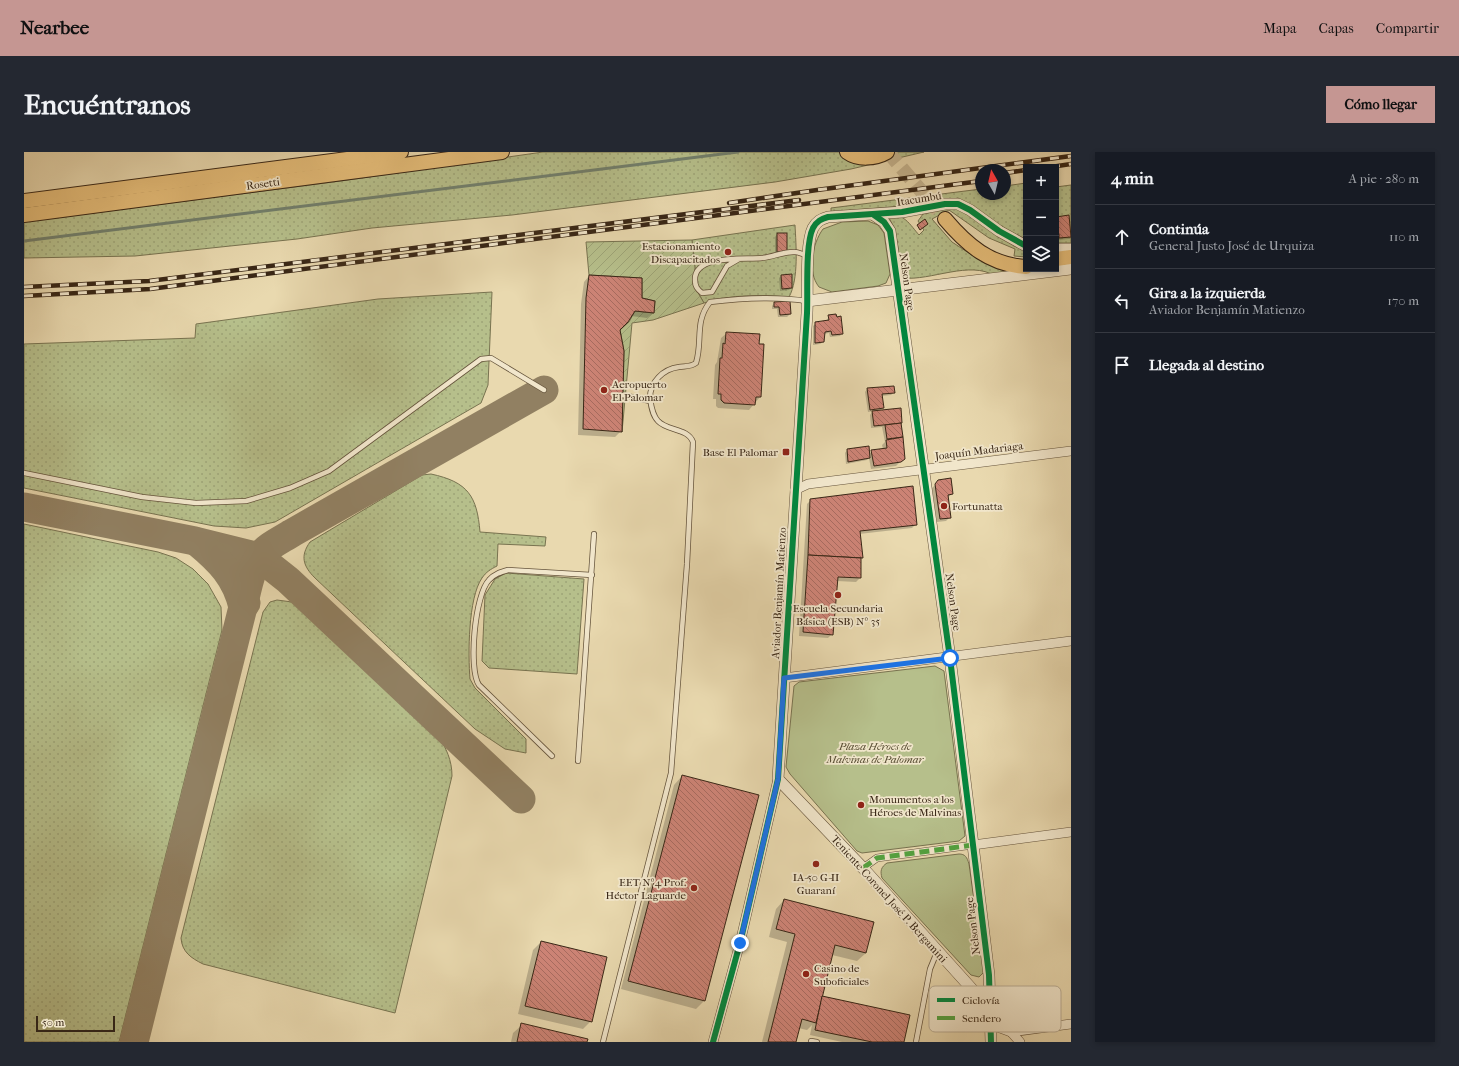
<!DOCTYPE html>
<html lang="es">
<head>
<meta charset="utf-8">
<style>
	body { margin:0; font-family:"IM FELL French Canon",serif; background:#242831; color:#f1f3f6 }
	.controls { position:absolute; right:12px; top:12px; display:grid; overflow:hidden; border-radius:0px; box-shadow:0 2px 6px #0003 }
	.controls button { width:36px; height:36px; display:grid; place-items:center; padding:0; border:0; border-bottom:1px solid #363941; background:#171b24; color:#f1f3f6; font:20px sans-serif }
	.compass { position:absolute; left:951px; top:12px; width:36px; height:36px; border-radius:50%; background:#171b24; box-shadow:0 2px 6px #0003; rotate:352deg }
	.scale { position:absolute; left:12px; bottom:10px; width:79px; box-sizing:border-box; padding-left:4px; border:2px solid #392716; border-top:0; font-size:11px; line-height:14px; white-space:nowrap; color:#392716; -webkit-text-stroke:3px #f1e6cb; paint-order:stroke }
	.stop { position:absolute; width:12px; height:12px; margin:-9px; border:3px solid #1a73e8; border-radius:50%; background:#fff }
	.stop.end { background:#1a73e8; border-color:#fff; box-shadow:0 1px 4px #0008 }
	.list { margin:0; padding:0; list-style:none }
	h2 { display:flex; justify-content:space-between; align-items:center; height:52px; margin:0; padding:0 16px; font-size:17px }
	h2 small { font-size:13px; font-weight:400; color:#9ea1a6 }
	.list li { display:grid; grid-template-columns:26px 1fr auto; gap:12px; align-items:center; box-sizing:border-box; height:64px; padding:0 16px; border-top:1px solid #363941 }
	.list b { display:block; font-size:15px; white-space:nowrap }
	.list p { margin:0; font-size:13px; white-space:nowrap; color:#9ea1a6 }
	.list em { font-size:13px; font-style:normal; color:#9ea1a6 }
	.icon { flex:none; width:22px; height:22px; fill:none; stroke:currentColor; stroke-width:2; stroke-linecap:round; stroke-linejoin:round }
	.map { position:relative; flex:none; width:1047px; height:890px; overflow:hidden; border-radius:0px }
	header { display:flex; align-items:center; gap:24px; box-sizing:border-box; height:56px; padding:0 20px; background:#c59692; color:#111 }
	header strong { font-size:19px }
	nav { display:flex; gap:22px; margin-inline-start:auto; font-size:14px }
	.intro { display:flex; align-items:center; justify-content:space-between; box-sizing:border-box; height:96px; padding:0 24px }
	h1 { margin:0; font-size:28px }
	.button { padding:10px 18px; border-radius:0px; background:#c59692; color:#111; font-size:14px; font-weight:700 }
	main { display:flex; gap:24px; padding:0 24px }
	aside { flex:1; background:#171b24; border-radius:0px; box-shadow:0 2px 6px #0003 }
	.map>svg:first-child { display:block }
	.grass { fill:url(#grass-dots); stroke:#787350 }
	.park { fill:#b6bf8b; stroke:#787350 }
	.garden { fill:url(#garden-furrows); stroke:#787350 }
	.shadow { fill:#0003 }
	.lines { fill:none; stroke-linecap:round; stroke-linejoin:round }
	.stream { stroke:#72806d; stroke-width:3 }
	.taxiway { stroke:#918062; stroke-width:29 }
	.building { fill:url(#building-back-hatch); stroke:#392716 }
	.primary-tunnel { stroke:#c6b590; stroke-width:14; stroke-dasharray:14 7; stroke-linecap:butt }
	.service-casing { stroke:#65543c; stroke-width:6 }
	.pedestrian-casing { stroke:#65543c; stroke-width:8 }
	.minor-casing { stroke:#65543c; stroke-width:10 }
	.tertiary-casing { stroke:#65543c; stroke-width:12 }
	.primary-casing { stroke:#392716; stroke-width:16 }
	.service { stroke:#f1e6cb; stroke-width:4.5 }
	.pedestrian { stroke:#f1e6cb; stroke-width:7 }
	.minor { stroke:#f1e6cb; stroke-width:9 }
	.tertiary { stroke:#f1e6cb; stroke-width:11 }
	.primary { stroke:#e4bc78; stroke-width:14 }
	.rail-casing { stroke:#392716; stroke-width:4.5 }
	.rail { stroke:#f1e6cb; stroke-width:3; stroke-dasharray:9; stroke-linecap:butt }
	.quiet { stroke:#53a340; stroke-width:5; stroke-dasharray:10 5; stroke-linecap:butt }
	.cycleway-casing { stroke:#f1e6cb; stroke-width:8 }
	.cycleway { stroke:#00873e; stroke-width:6 }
	.route { stroke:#1a73e8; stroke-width:5 }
	.poi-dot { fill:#8f2418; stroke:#f1e6cb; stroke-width:1.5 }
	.labels { text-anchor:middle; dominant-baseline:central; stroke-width:3.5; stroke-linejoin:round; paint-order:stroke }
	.street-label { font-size:11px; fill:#392716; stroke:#f1e6cb }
	.poi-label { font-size:11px; fill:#392716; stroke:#f1e6cb; text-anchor:start }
	.park-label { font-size:11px; font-style:italic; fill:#584d33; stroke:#f1e6cb }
	.key { fill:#f1e6cb; stroke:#baad95; stroke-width:1 }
	.key-label { font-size:11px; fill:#392716 }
</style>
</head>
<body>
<header>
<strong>Nearbee</strong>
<nav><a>Mapa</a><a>Capas</a><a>Compartir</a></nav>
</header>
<div class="intro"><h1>Encuéntranos</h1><a class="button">Cómo llegar</a></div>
<main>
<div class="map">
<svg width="1047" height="890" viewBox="0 0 1047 890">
	<defs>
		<pattern id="grass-dots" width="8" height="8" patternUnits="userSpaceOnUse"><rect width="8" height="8" fill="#b6bf8b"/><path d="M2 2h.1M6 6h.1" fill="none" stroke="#9da477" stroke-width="1.8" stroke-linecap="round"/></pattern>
		<pattern id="garden-furrows" width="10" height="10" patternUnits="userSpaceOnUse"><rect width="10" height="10" fill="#b6bf8b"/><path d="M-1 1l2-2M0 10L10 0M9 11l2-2" fill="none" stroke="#9da477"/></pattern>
		<pattern id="building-back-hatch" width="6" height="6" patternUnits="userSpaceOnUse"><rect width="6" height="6" fill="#cc8375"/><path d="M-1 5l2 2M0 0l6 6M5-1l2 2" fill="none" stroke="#a76b5f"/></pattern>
	</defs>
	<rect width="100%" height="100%" fill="#e9d9af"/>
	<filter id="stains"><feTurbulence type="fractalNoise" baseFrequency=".005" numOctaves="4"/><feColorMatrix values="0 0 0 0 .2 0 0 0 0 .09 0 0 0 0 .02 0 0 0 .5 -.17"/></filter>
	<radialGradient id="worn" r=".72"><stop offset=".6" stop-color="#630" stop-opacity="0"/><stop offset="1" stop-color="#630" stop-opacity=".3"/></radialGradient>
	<g class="grass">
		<path d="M 519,0 L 900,0 L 827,17 L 751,30 L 488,63 L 348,76 L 273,87 L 111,104 L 0,106 L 0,70 L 324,28 Z"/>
		<path d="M 1002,31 L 1002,88 L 934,52 L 934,46 L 904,52 L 807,60 L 807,56 L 957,37 L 957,42 L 981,42 L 981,34 Z"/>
		<path d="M 1047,33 L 1047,91 L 1032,91 L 1032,35 Z"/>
		<path d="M 931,55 L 1002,96 L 1002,105 L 990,104 L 991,97 L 965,86 L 925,58 L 908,67 L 928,90 L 954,107 L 1004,119 L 971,124 C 946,108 907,129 879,126 L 871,77 L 865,66 C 878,58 887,74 895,83 L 900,78 L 894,69 L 899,62 Z"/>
		<path d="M 771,73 C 772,93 775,127 765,145 C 737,143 707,142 680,151 L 669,132 L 671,116 L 668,88 Z"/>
		<path d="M 468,140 L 464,233 L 457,251 L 251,370 L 222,376 L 190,374 L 0,336 L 0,192 L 171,186 L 172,172 L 354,147 Z"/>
		<path d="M 407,322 C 444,330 453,344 456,380 L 522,385 L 521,394 L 474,392 L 473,414 C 467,417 462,420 458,426 C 444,446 444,503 446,527 L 451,536 L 502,587 L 502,601 L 481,597 L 451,577 L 291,426 C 279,414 276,404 286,390 L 398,323 Z"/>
		<path d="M 0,372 L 134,400 L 152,406 L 169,417 L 184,432 L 197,455 L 198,478 L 95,890 L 0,890 Z"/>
		<path d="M 482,421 L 560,427 L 553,522 L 465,516 L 458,509 L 461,443 L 471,427 Z"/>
		<path d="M 253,448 L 268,450 L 414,583 C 422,596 428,608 428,624 L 371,861 L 179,812 C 167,806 158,800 157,786 L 239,460 L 246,450 Z"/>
	</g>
	<g class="park">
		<path d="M 844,69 L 854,73 L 860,81 L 866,122 L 862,131 L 854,134 L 808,140 L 795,135 C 783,120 788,92 799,77 L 818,70 Z"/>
		<path d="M 911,514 L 920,519 L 941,684 L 935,689 L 838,701 L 833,699 L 766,622 L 762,615 L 770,534 L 775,530 Z"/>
		<path d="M 935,702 C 941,702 943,705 945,712 L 960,820 L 955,825 L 947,823 L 858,726 C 856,719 857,715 863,711 Z"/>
	</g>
	<path class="garden" d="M 668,88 L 671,116 L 669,132 L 680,151 L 629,168 L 608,171 L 598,280 L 600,199 L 596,178 L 605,170 L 611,159 L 630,161 L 631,149 L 618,146 L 618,126 L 565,123 L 562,90 Z"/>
	<g class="shadow">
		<path d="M 1045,64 L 1047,85 L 1045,87 L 1033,88 L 1032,66 Z"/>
		<path d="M 753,82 L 762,99 L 751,102 L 751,85 Z"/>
		<path d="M 565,124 L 617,147 L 630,150 L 629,161 L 623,166 L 607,164 L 595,178 L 597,279 L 591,285 L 554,283 L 557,152 L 560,130 Z"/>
		<path d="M 757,124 L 767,136 L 765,138 L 756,139 L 755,126 Z"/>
		<path d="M 750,151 L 766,162 L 763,165 L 754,165 L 753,157 L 748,157 L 748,154 Z"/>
		<path d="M 805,164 L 818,181 L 816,184 L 806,185 L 805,181 L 800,182 L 799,190 L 796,192 L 789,193 L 789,174 L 792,171 L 802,170 Z"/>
		<path d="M 703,181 L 734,193 L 736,245 L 725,258 L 694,256 L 692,254 L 692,247 L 689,247 L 691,213 L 693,210 L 697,186 Z"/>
		<path d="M 843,237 L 870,240 L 867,243 L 858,244 L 859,256 L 856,259 L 876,257 L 880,306 L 872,314 L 847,317 L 845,306 L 843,308 L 822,312 L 821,301 L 823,298 L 845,302 L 848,299 L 859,297 L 858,293 L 861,290 L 858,275 L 847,276 L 846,263 L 849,259 L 844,260 L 841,240 Z"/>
		<path d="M 915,329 L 928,342 L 923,346 L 926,365 L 922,369 L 913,370 L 908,336 Z"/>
		<path d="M 787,348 L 892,372 L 888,376 L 835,382 L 838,405 L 836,407 L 836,426 L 832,430 L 813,429 L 808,482 L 804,486 L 775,484 L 783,352 Z"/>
		<path d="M 658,624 L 680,849 L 672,857 L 597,837 L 650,633 Z"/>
		<path d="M 760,748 L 842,801 L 833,809 L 808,803 L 797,845 L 879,890 L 818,890 L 786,883 L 788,873 L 783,878 L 774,876 L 771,890 L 738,890 L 763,790 L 745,785 L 752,757 Z"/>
		<path d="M 517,790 L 567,869 L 559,877 L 494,862 L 509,798 Z"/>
		<path d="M 498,873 L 562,890 L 487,890 L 489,881 Z"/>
	</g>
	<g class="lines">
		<path class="stream" d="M 0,89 L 714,0"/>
		<g class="taxiway">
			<path d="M 0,355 L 171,389 L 235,405 L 264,428 L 497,647"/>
			<path d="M 173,390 C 196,409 212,425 219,455 L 222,451"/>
			<path d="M 110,890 L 219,455 C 223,439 226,418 235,405 C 243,394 257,388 268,381 L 520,238"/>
		</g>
	</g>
	<g class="building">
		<path d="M 1045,63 L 1047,85 L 1035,86 L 1035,82 L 1032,83 L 1032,65 Z"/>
		<path d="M 901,67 L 904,72 L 896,78 L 893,73 Z"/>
		<rect x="753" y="81" width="10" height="19"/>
		<path d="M 768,122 L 768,136 L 758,137 L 757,123 Z"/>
		<path d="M 565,123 L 618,126 L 618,146 L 631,149 L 630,161 L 611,159 L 604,170 L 596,178 L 600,199 L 598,280 L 559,277 L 562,146 Z"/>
		<path d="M 766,149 L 767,162 L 756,163 L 755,155 L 750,155 L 750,150 Z"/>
		<path d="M 812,162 L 813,165 L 817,164 L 819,182 L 808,183 L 807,179 L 801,180 L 800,190 L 791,191 L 791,170 L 805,168 L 804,163 Z"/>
		<path d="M 702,180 L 736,182 L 735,192 L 740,192 L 737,245 L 732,245 L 731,253 L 700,251 L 697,248 L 697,242 L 694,242 L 696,206 L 698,206 L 699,191 L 701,192 Z"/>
		<path d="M 870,234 L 871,241 L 858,242 L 860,256 L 846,258 L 843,236 Z"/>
		<path d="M 877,256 L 878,271 L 850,274 L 848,259 Z"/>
		<path d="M 877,271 L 879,285 L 863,287 L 861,273 Z"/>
		<path d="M 879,285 L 881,307 L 877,310 L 850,314 L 847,298 L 863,296 L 862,288 Z"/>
		<path d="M 845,294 L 846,306 L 824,310 L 823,297 Z"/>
		<path d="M 927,326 L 929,342 L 924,343 L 927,366 L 916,367 L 911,332 L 914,328 Z"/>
		<path d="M 889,334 L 893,373 L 836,379 L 839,406 L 784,403 L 786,347 Z"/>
		<path d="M 784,403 L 837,406 L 837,426 L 814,425 L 809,483 L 779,480 Z"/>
		<path d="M 658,623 L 735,643 L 681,849 L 604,829 Z"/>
		<path d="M 760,747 L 850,770 L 842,801 L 811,793 L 792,871 L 778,867 L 772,890 L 744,890 L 771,782 L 752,777 Z"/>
		<path d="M 517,789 L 583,805 L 568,870 L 501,854 Z"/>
		<path d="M 798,844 L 886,863 L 880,890 L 848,890 L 791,878 Z"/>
		<path d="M 497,871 L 564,887 L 563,890 L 493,890 Z"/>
	</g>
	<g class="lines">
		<path class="primary-tunnel" d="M 864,0 L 921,67"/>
		<defs>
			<g id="service">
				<path d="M 715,107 L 703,114 L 688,140 L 678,141 C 673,137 671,134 671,128 C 670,102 721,108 738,106 C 749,105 761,99 771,100 C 775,100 779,103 783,103"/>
				<path d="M 599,243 L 626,249"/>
				<path d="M 0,321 L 118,345 L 172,351 L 222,349 L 266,336 L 305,319 L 457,207 L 467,206 L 520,238"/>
				<path d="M 528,604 L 455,533 C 444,517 451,442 465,428 C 470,422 477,420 484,418 L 568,423"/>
				<path d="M 554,609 L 570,382"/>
				<path d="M 787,889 L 793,890"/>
				<path d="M 579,890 L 647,621 L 663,412 L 669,290 C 664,276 643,279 634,269 C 628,263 627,253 626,246 C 626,230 639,217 655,215 C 661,214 667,215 672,211 C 679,189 670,170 686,150 C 718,146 751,144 783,149"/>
				<path d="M 892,890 L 906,817 L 913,800"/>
			</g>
			<path id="pedestrian" d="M 839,716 L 853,706 L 949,693"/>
			<g id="minor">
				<path d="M 771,338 L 784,332 L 1047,299"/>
				<path d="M 760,526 L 1047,489"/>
				<path d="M 949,693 L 1047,680"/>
				<path d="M 968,873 L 987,880 L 1047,872"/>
				<path d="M 987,880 L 996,890"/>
				<path d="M 689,890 L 716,791 L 754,627"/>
			</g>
			<g id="tertiary">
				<path d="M 850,63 L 860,70 L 866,79 L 926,506 L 965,823 L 967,890"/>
				<path d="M 1032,97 L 1047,97"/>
				<path d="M 783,149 L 1047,117"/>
				<path d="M 968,873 L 956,846 L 839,716 L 754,627 L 783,161 C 784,140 781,92 789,76 C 793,69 797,67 804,65 L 878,60 L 921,52 L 934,52 L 946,58 L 975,79 L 1002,94"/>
			</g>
			<g id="primary">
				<path d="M 823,0 C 834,8 851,7 863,0"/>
				<path d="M 0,49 L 377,0"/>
				<path d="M 0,63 L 478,0"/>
				<path d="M 921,67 C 943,93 966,113 1002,115"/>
				<path d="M 1032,107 L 1047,105"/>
			</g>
		</defs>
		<use href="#service" class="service-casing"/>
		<use href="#pedestrian" class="pedestrian-casing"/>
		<use href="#minor" class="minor-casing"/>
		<use href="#tertiary" class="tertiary-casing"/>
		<use href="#primary" class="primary-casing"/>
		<use href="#service" class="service"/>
		<use href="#pedestrian" class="pedestrian"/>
		<use href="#minor" class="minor"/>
		<use href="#tertiary" class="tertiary"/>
		<use href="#primary" class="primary"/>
		<defs>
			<g id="rail">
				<path d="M 1027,15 L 1047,12"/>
				<path d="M 981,21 L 1002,18"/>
				<path d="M 705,51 L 793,38 L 1047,4"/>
				<path d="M 0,135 L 125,129 L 775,48"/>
				<path d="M 0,144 L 126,137 L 957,29"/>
			</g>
		</defs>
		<use href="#rail" class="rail-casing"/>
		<use href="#rail" class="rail"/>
		<path class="quiet" d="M 839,716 L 853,706 L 949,693"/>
		<defs>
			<g id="cycleway">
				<path d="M 850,63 L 860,70 L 866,79 L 926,506 L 965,823 L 967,890"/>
				<path d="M 689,890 L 716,791 L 754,627 L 783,161 C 784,140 781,92 789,76 C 793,69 797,67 804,65 L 878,60 L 921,52 L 934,52 L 946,58 L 975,79 L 1002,94"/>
			</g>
		</defs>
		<use href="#cycleway" class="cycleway-casing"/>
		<use href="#cycleway" class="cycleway"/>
	</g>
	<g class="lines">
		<path class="route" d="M 716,791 L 754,627 L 760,526 L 926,506"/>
	</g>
	<g class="poi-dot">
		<circle cx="704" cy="100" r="4"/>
		<circle cx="580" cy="238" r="4"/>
		<rect x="758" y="296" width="8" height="8" rx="2"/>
		<circle cx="920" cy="354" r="4"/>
		<circle cx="814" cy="443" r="4"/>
		<circle cx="837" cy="653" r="4"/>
		<circle cx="792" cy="712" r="4"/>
		<circle cx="670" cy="736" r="4"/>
		<circle cx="782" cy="822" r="4"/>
	</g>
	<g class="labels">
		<g class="street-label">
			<text transform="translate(239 32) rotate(-8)">Rosetti</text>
			<text transform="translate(895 47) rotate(-9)">Itacumbú</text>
			<text transform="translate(883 130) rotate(82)">Nelson Page</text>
			<text transform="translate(955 299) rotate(-7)">Joaquín Madariaga</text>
			<text transform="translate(755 441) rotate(-87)">Aviador Benjamín Matienzo</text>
			<text transform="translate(929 450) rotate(82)">Nelson Page</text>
			<text transform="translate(865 747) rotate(48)">Teniente Coronel José P. Bergamini</text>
			<text transform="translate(949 774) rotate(-97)">Nelson Page</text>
		</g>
		<g class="poi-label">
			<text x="696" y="94" text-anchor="end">Estacionamiento<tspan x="696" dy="13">Discapacitados</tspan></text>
			<text x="588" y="232">Aeropuerto<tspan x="588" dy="13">El Palomar</tspan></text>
			<text x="754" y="300" text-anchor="end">Base El Palomar</text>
			<text x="928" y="354">Fortunatta</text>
			<text x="814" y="456" text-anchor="middle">Escuela Secundaria<tspan x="814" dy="13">Básica (ESB) Nº 35</tspan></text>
			<text x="845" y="647">Monumentos a los<tspan x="845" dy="13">Héroes de Malvinas</tspan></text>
			<text x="792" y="725" text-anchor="middle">IA-50 G-II<tspan x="792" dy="13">Guaraní</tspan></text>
			<text x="662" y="730" text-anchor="end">EET Nº4 Prof.<tspan x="662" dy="13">Héctor Laguarde</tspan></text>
			<text x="790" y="816">Casino de<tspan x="790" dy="13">Suboficiales</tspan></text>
		</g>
		<g class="park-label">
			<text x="851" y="594">Plaza Héroes de<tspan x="851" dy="13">Malvinas de Palomar</tspan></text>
		</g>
	</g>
	<rect x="905" y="834" width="132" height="46" rx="6" class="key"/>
	<rect x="913" y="846" width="18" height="4" fill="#00873e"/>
	<rect x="913" y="864" width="18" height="4" fill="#53a340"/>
	<g class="key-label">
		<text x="938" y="852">Ciclovía</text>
		<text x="938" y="870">Sendero</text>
	</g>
	<rect width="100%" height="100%" filter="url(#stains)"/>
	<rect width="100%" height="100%" fill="url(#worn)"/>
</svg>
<div class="controls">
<button>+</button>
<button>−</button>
<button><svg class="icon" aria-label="layers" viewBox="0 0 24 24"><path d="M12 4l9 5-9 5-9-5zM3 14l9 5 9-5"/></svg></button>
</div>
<svg class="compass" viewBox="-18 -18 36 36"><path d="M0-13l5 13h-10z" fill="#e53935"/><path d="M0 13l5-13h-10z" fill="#9ea1a6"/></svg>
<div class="scale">50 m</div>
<div class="stop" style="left:926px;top:506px"></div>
<div class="stop end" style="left:716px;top:791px"></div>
</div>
<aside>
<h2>4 min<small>A pie · 280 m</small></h2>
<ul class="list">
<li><svg class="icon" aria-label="ahead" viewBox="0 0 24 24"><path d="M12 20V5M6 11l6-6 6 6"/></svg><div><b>Continúa</b><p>General Justo José de Urquiza</p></div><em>110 m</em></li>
<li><svg class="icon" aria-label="left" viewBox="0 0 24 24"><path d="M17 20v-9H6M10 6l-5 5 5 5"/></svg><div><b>Gira a la izquierda</b><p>Aviador Benjamín Matienzo</p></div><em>170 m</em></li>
<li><svg class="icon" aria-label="arrive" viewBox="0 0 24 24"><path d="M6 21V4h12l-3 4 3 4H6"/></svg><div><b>Llegada al destino</b></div></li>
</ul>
</aside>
</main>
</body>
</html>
